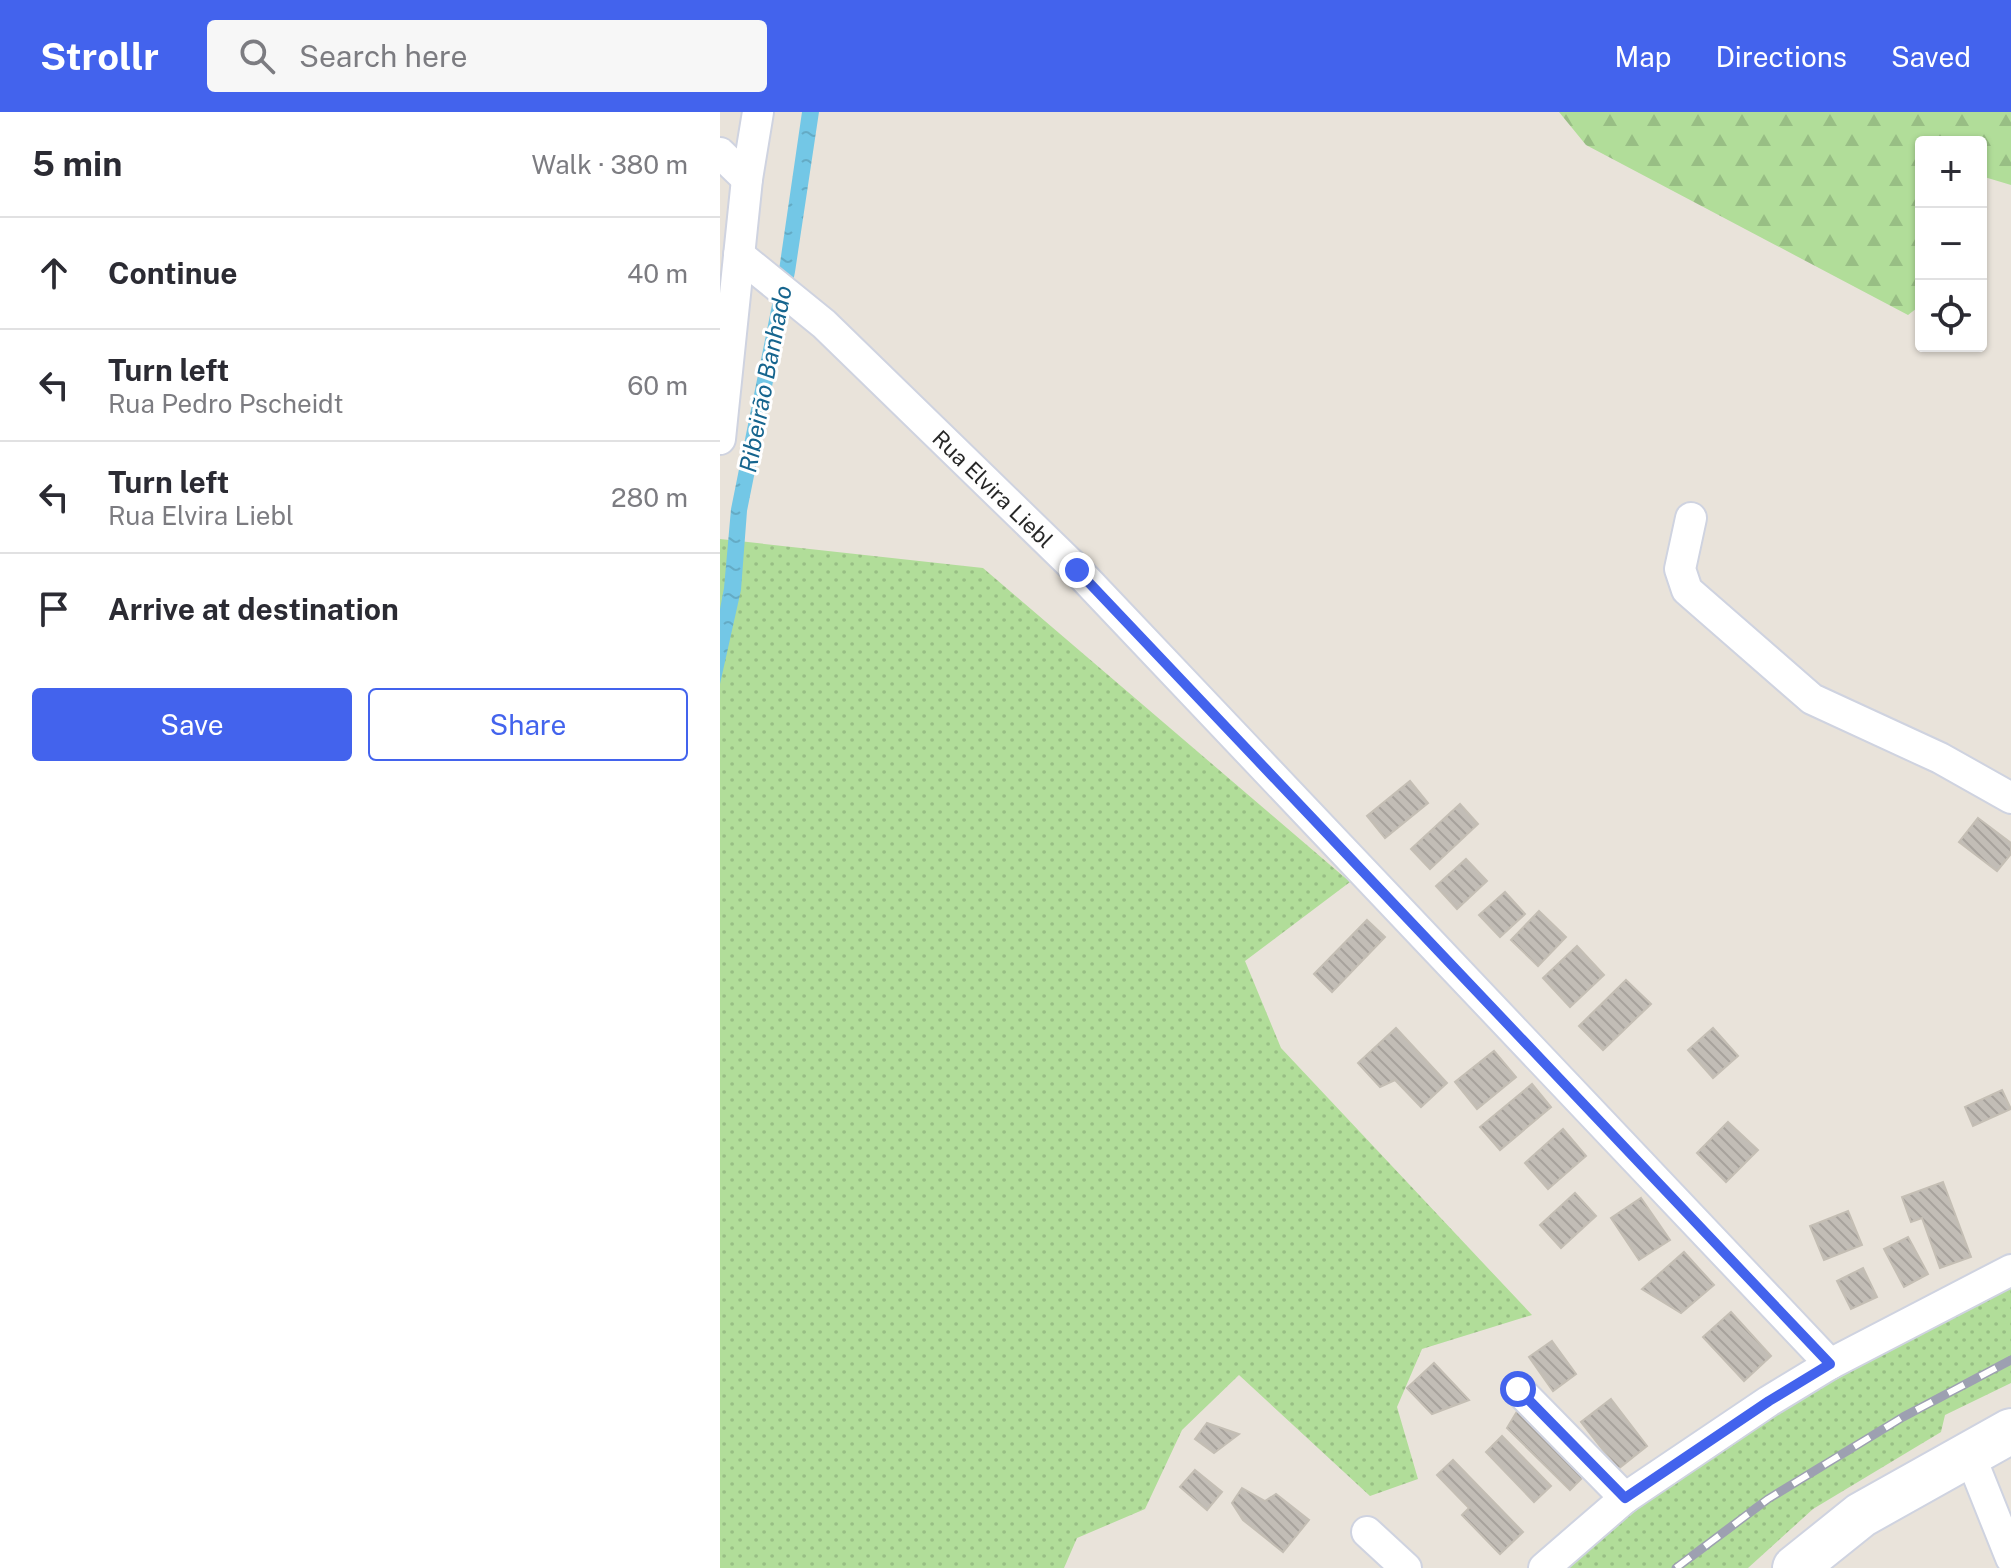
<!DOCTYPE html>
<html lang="en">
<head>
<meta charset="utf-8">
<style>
	body { margin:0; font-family:"Public Sans",sans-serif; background:#f7f7f7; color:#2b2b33 }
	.controls { position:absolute; right:24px; top:24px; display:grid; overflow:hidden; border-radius:8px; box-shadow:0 2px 6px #0004 }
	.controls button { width:72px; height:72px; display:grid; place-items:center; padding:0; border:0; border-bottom:2px solid #e1e1e2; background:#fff; color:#2b2b33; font:40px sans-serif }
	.stop { position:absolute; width:24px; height:24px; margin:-18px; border:6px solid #4363ed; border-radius:50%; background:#fff }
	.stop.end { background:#4363ed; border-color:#fff; box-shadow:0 2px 8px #0008 }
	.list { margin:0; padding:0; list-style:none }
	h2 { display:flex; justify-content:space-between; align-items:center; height:104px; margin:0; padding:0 32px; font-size:34px }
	h2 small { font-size:26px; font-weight:400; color:#7c7c81 }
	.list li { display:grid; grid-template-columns:52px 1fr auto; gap:24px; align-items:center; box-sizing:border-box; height:112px; padding:0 32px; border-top:2px solid #e1e1e2 }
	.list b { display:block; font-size:30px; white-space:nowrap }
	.list p { margin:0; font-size:26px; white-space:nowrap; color:#7c7c81 }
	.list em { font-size:26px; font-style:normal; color:#7c7c81 }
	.actions { display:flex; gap:16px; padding:24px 32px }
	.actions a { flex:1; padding:18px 0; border:2px solid #4363ed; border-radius:8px; text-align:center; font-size:28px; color:#4363ed }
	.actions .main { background:#4363ed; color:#fff }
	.icon { flex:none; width:44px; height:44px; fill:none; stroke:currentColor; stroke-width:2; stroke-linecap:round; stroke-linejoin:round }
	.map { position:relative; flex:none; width:1291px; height:1456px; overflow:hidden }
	header { display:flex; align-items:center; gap:48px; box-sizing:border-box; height:112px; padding:0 40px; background:#4363ed; color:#fff }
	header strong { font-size:38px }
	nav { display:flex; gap:44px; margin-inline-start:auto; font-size:28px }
	.search { width:560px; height:72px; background:#f7f7f7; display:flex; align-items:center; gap:20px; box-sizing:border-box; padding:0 28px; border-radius:8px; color:#7c7c81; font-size:30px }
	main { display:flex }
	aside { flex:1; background:#fff }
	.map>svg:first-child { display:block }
	.grass { fill:url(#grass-dots) }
	.forest { fill:url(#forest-firs) }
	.water { fill:url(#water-ripples) }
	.building { fill:url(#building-back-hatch); stroke:#c4beb4; stroke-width:2 }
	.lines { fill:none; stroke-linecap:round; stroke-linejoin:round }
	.minor-casing { stroke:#cfd3e0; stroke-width:34 }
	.secondary-casing { stroke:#cfd3e0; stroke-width:48 }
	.minor { stroke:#fff; stroke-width:30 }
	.secondary { stroke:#fff; stroke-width:44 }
	.rail-casing { stroke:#9da0b1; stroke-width:9 }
	.rail { stroke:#fff; stroke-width:6; stroke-dasharray:18; stroke-linecap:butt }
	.route { stroke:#4363ed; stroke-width:10 }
	.labels { text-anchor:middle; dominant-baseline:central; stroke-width:6; stroke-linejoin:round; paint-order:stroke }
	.street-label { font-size:22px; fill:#282828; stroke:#fff }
	.water-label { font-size:24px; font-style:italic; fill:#16658e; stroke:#fff }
</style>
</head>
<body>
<header>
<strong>Strollr</strong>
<div class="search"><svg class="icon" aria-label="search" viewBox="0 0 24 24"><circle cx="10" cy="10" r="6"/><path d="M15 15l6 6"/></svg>Search here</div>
<nav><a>Map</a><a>Directions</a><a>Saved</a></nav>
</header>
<main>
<aside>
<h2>5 min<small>Walk · 380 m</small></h2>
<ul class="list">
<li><svg class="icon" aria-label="ahead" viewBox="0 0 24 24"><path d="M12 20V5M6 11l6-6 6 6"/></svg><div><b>Continue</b></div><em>40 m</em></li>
<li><svg class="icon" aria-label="left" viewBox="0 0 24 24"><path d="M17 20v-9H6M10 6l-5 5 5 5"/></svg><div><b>Turn left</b><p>Rua Pedro Pscheidt</p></div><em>60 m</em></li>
<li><svg class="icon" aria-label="left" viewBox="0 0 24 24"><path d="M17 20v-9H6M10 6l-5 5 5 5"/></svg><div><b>Turn left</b><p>Rua Elvira Liebl</p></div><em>280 m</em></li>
<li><svg class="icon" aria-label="arrive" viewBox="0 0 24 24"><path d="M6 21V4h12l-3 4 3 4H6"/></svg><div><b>Arrive at destination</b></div></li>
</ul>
<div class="actions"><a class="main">Save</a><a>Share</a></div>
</aside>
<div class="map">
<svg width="1291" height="1456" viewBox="0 0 1291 1456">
	<defs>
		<pattern id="grass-dots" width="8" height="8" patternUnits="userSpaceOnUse" patternTransform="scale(2)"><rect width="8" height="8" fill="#b1dd99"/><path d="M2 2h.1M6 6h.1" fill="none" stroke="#98be84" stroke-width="1.8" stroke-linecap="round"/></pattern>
		<pattern id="forest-firs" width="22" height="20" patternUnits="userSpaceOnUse" patternTransform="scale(2)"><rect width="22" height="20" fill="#b1dd99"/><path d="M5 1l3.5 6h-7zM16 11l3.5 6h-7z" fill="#98be84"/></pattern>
		<pattern id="water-ripples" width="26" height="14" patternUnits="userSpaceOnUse" patternTransform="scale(2)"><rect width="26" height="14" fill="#73c7e6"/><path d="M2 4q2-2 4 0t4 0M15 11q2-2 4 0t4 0" fill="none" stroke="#64abc5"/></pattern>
		<pattern id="building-back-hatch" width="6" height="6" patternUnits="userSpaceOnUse" patternTransform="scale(2)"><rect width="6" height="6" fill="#c2bdb6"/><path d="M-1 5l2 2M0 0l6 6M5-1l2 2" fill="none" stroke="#a7a29c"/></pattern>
	</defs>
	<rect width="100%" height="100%" fill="#e9e3da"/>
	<g class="grass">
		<path d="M 0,427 L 263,456 L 630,770 L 525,849 L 561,936 L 812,1203 L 702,1237 L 677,1295 L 698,1367 L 650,1384 L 519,1263 L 462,1318 L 425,1397 L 357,1426 L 344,1456 L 0,1456 Z"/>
		<path d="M 1291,1158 L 1291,1271 L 1225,1303 L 1221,1320 L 1093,1397 L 1028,1456 L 824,1456 L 905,1386 Z"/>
	</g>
	<path class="forest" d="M 839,0 L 1291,0 L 1291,73 L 1261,64 L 1261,30 L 1201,30 L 1201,193 L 1188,203 L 866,33 Z"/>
	<path class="water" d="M 82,0 L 99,0 L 75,160 L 27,399 L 21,478 L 0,572 L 0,497 L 4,476 L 11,397 L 59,158 Z"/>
	<g class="building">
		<path d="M 690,669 L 708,691 L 665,726 L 647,704 Z"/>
		<path d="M 740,692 L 758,712 L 710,757 L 691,737 Z"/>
		<path d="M 1258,706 L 1291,731 L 1291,742 L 1277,759 L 1239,730 Z"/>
		<path d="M 746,747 L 767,769 L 737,797 L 716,774 Z"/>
		<path d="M 785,780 L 805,802 L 780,825 L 759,803 Z"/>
		<path d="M 819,799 L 846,825 L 818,854 L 791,828 Z"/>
		<path d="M 647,808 L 665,825 L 612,880 L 594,862 Z"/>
		<path d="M 857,834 L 884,863 L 850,895 L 823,866 Z"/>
		<path d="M 906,868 L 931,892 L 883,938 L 859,914 Z"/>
		<path d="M 676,916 L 727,971 L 701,995 L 675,968 L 660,975 L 638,951 Z"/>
		<path d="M 993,916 L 1018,944 L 993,966 L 968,938 Z"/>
		<path d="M 774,939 L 796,965 L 757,997 L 735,970 Z"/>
		<path d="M 812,972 L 831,995 L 780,1038 L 760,1015 Z"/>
		<path d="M 1282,978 L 1291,997 L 1253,1014 L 1245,995 Z"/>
		<path d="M 1008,1010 L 1038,1038 L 1006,1070 L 977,1041 Z"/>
		<path d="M 843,1017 L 866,1044 L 828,1077 L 805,1051 Z"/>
		<path d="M 1223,1070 L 1251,1145 L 1220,1156 L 1202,1106 L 1191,1110 L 1182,1085 Z"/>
		<path d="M 855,1081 L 876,1104 L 841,1136 L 820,1113 Z"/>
		<path d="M 921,1086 L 950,1128 L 919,1148 L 891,1106 Z"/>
		<path d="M 1128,1099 L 1142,1133 L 1104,1148 L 1090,1114 Z"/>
		<path d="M 1188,1125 L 1208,1162 L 1184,1175 L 1164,1137 Z"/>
		<path d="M 964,1140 L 994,1173 L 961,1201 L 922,1177 Z"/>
		<path d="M 1143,1156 L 1157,1185 L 1131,1197 L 1117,1169 Z"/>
		<path d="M 1011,1200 L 1051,1244 L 1024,1269 L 983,1225 Z"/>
		<path d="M 832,1229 L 856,1262 L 833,1279 L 809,1245 Z"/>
		<path d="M 714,1251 L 749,1288 L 712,1302 L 687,1276 Z"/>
		<path d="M 891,1287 L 927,1334 L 898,1357 L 861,1310 Z"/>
		<path d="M 799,1296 L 866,1362 L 850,1378 L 787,1316 Z"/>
		<path d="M 487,1311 L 519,1322 L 494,1341 L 475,1327 Z"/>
		<path d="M 782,1324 L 831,1374 L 814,1390 L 766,1340 Z"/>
		<path d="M 733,1348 L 803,1420 L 780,1442 L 742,1403 L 749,1396 L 717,1363 Z"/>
		<path d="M 475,1358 L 502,1380 L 487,1398 L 460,1375 Z"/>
		<path d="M 522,1376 L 545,1389 L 556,1382 L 589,1408 L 563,1440 L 523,1408 L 512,1391 Z"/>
	</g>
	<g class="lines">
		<defs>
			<g id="minor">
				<path d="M 0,41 L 27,67"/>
				<path d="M 19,143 L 104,212 L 357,458 L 1110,1252"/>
				<path d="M 0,327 L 27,67 L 38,0"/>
				<path d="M 971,406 L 960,457 L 967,478 L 1092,587 L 1220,646 L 1291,686"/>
				<path d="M 798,1277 L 905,1386"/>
				<path d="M 1249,1341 L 1291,1446"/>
				<path d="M 647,1420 L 686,1456"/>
				<path d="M 824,1456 L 905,1386 L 1049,1289 L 1110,1252 L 1291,1158"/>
			</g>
			<path id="secondary" d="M 1075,1456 L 1141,1403 L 1291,1319"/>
		</defs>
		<use href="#minor" class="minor-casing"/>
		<use href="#secondary" class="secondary-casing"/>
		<use href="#minor" class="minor"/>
		<use href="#secondary" class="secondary"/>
		<defs>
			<path id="rail" d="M 956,1456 L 1048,1387 L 1183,1305 L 1291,1248"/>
		</defs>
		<use href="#rail" class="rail-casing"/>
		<use href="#rail" class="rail"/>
	</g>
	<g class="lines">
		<path class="route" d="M 357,458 L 1110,1252 L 1049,1289 L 905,1386 L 798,1277"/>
	</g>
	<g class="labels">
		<g class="street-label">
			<text transform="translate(273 377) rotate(44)">Rua Elvira Liebl</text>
		</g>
		<g class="water-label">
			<text transform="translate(45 267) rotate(-79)">Ribeirão Banhado</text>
		</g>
	</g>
</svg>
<div class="controls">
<button>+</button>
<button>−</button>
<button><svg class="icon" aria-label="locate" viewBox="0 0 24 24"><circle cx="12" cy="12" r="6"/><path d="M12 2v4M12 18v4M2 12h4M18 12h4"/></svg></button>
</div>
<div class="stop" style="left:798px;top:1277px"></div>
<div class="stop end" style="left:357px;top:458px"></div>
</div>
</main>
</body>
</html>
